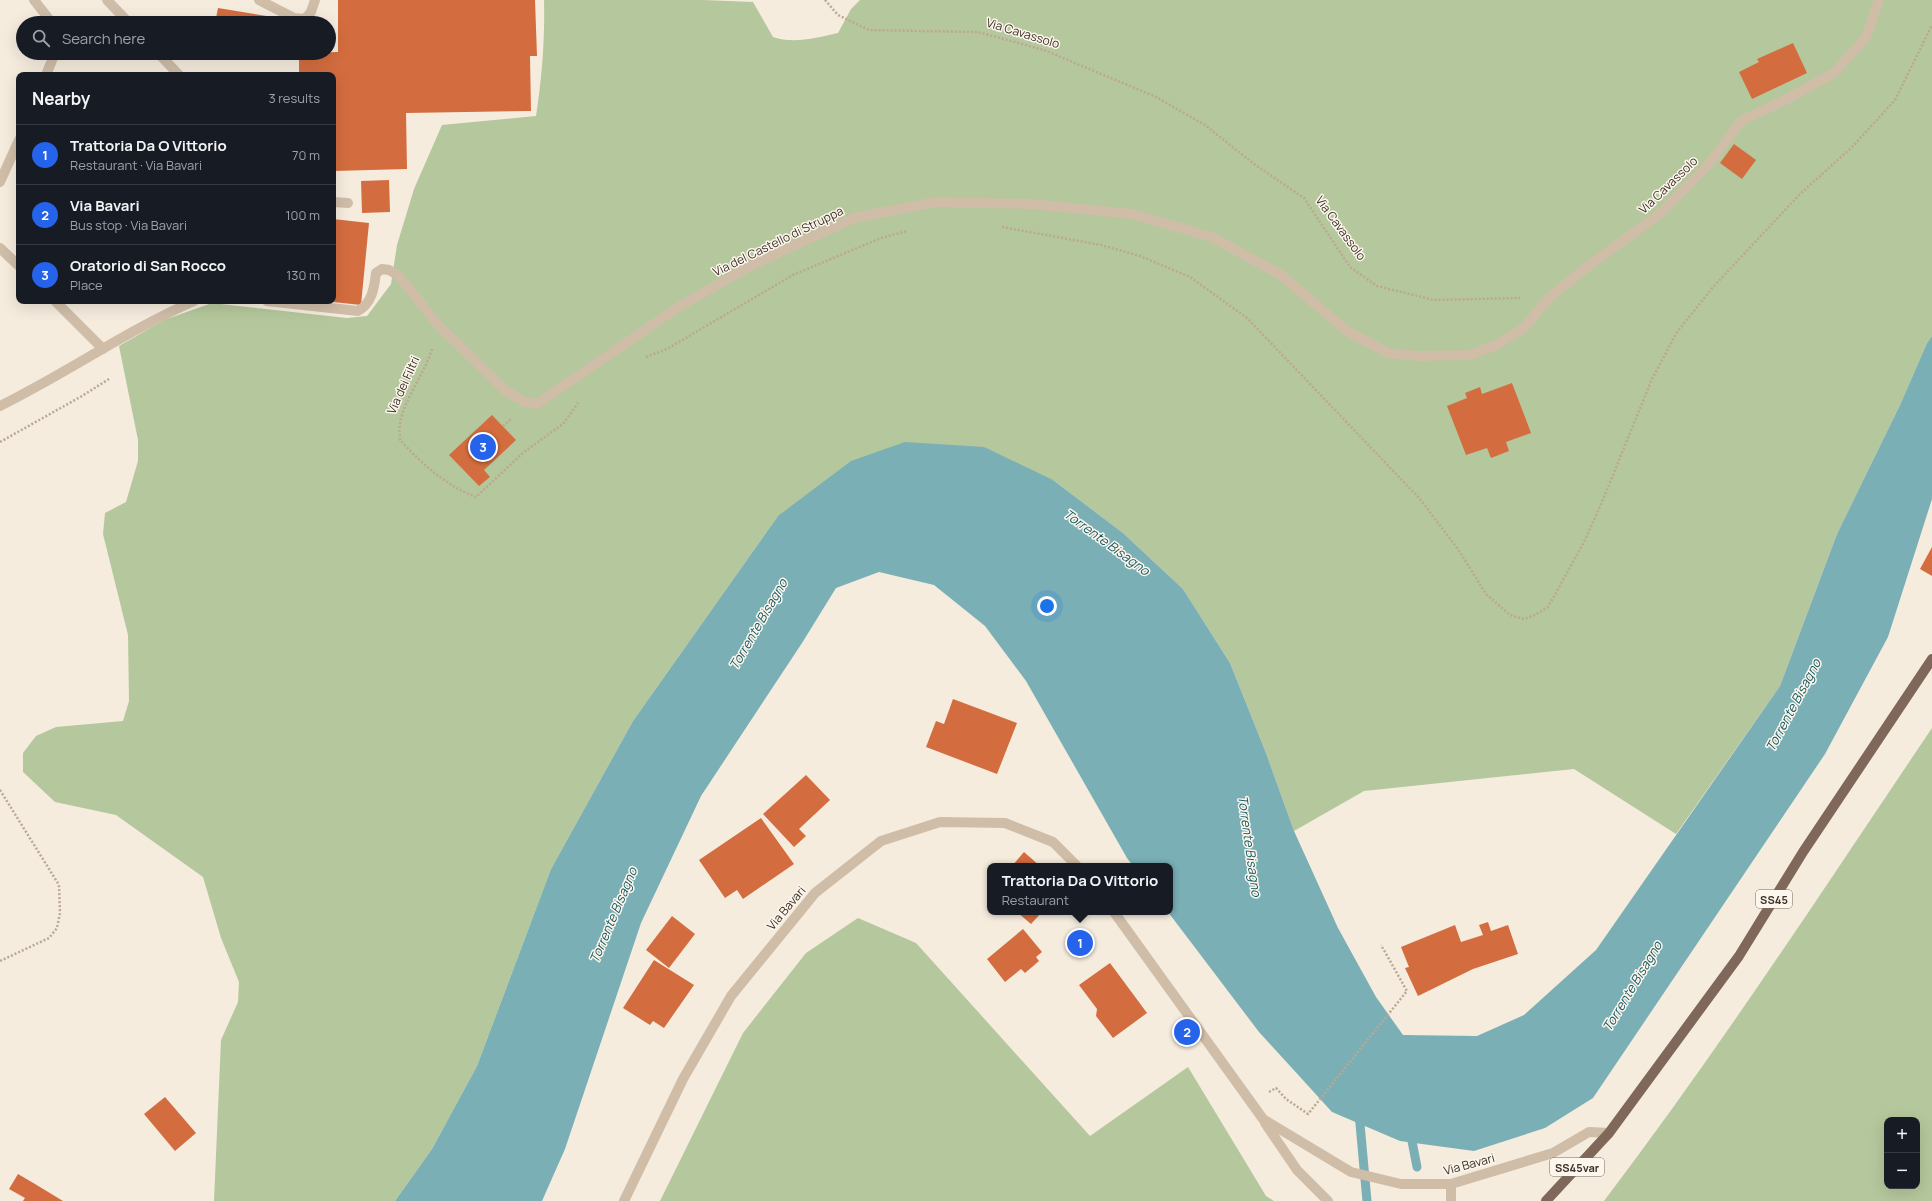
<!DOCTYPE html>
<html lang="en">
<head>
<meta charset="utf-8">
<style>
	body { margin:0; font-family:Manrope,sans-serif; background:#20242c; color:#f1f3f6 }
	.controls { position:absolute; right:12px; bottom:12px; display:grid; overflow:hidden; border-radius:8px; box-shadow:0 4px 16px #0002 }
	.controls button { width:36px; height:36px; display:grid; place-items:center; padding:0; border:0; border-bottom:1px solid #363941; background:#171b24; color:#f1f3f6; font:20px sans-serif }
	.you { position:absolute; left:1047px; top:606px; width:14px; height:14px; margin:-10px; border:3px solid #fff; border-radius:50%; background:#1a73e8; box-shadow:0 0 0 6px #1a73e833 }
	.badge { display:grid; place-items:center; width:26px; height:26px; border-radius:50%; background:#2563eb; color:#fff; font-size:13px; font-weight:700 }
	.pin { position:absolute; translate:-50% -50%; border:2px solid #fff; box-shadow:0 1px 4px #0006 }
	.popup { position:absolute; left:987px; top:863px; width:186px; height:52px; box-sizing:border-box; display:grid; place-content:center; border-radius:8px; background:#171b24; filter:drop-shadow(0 1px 3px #0005); font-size:13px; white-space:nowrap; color:#9ea1a6 }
	.popup b { font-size:15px; color:#f1f3f6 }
	.popup::after { content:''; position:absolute; left:50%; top:100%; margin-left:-8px; border:8px solid transparent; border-top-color:#171b24 }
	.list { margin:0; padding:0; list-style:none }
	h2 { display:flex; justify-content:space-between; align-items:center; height:52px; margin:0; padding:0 16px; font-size:17px }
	h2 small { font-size:13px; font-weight:400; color:#9ea1a6 }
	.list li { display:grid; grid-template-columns:26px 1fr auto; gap:12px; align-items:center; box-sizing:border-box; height:60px; padding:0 16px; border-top:1px solid #363941 }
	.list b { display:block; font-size:15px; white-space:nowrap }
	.list p { margin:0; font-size:13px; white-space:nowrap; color:#9ea1a6 }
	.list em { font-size:13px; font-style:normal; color:#9ea1a6 }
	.icon { flex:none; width:22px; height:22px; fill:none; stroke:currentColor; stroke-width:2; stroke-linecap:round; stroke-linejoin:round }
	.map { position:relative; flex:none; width:1932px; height:1201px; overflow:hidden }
	.search { position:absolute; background:#171b24; box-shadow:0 4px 16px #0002; left:16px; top:16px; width:320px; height:44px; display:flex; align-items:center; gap:10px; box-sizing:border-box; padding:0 14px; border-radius:22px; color:#9ea1a6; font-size:15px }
	.panel { position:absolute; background:#171b24; box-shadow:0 4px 16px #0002; left:16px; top:72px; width:320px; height:232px; border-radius:8px }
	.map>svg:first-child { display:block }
	.green { fill:#b5c79c; fill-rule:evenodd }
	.water { fill:#7aafb6 }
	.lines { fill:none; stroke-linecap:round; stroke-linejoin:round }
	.stream { stroke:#7aafb6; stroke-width:9 }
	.building { fill:#d36d3f }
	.path { stroke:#bca792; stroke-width:2.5; stroke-dasharray:2 2; stroke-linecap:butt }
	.minor { stroke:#cfbda8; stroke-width:10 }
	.major { stroke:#7f6859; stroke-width:10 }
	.labels { text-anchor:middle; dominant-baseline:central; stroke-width:3; stroke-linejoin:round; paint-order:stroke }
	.shield { fill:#fcf6ec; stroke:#766b64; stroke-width:1 }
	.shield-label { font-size:11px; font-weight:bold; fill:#3c3029 }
	.street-label { font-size:12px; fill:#3c3029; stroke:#fcf6ec }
	.water-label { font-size:13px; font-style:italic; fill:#195862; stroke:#fcf6ec }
</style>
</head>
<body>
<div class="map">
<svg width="1932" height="1201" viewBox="0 0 1932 1201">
	<rect width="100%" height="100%" fill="#f5ecde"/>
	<g class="green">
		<path d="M 544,0 L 703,0 L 753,2 L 773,37 C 793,44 817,38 838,33 L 851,9 L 860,0 L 1932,0 L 1932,336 L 1927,343 L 1900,405 L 1837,534 L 1780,686 L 1676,834 L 1574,769 L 1364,791 L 1294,831 L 1266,753 L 1230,663 L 1183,589 L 1123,533 L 1053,480 L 778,516 L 633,721 L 551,869 L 477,1066 L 432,1149 L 395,1201 L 214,1201 L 221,1040 L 238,1002 L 239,982 L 221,938 L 203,877 L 116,815 L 55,802 L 23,772 L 23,753 L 36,736 L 56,727 L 123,721 L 129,701 L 128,635 L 103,534 L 105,513 L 126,502 L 138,461 L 138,440 L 119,346 L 164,320 L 212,303 L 347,318 L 367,316 L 391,284 L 397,245 L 414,189 L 442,125 L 536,116 C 542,77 545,39 544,0 Z"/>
		<path d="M 1932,728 L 1932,1201 L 1604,1201 C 1720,1048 1825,887 1932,728 ZM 1887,1120 L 1917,1120 L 1917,1186 L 1887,1186 Z"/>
		<path d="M 858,918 L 916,943 L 1090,1136 L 1188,1067 L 1266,1196 L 1274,1201 L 660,1201 L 743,1033 L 806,953 Z"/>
	</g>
	<path class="water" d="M 1932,336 L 1932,499 L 1888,637 L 1825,754 L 1593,1098 L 1545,1128 L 1474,1151 L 1400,1141 L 1332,1112 L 1259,1032 L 1168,912 L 1170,912 L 1170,866 L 1133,866 L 1127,858 L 1026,681 L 985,626 L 934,585 L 879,572 L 836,588 L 802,643 L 701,796 L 641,923 L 565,1149 L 542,1201 L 395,1201 L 432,1149 L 477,1066 L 551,869 L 633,721 L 778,516 L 851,461 L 905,442 L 984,447 L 1053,480 L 1123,533 L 1183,589 L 1230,663 L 1266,753 L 1294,831 L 1338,928 L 1376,997 L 1403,1035 L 1477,1036 L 1524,1015 L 1596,950 L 1780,686 L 1837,534 L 1900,405 L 1927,343 Z"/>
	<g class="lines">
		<g class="stream">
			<path d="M 1359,1113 L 1367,1201"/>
			<path d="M 1410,1131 L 1417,1167"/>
		</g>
	</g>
	<g class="building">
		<path d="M 338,0 L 535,0 L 537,56 L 530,56 L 531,111 L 406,113 L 407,169 L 334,171 L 333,75 L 299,75 L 299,53 L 338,52 Z"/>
		<path d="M 218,8 L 273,17 L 272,23 L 215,23 Z"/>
		<path d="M 1793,43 L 1807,73 L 1752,99 L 1739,72 L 1759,62 L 1757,59 Z"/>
		<path d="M 1734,144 L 1756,160 L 1742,179 L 1720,163 Z"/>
		<path d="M 389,180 L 390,212 L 362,213 L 361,181 Z"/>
		<path d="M 333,219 L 369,223 L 361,305 L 333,302 Z"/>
		<path d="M 1512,383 L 1531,433 L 1506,442 L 1509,451 L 1491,458 L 1487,448 L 1466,455 L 1447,406 L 1467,398 L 1465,393 L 1480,387 L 1482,394 Z"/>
		<path d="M 492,415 L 516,440 L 484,470 L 490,477 L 479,486 L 449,455 Z"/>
		<path d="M 1932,547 L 1932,576 L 1920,569 Z"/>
		<path d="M 953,699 L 1017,723 L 997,774 L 926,747 L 936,721 L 944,724 Z"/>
		<path d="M 806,775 L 830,800 L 799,829 L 806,836 L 794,847 L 763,814 Z"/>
		<path d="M 761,818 L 794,864 L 743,899 L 737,890 L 725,898 L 699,860 Z"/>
		<path d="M 1024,852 L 1040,866 L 1012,866 Z"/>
		<path d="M 1017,912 L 1042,912 L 1031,924 Z"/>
		<path d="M 672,916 L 695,934 L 669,968 L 646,950 Z"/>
		<path d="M 1488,922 L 1491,931 L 1508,925 L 1518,954 L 1473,969 L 1418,996 L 1405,968 L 1409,967 L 1401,947 L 1455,925 L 1461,942 L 1483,935 L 1479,925 Z"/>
		<path d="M 1023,929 L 1042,952 L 1036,957 L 1039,961 L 1025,973 L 1021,969 L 1005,982 L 987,959 Z"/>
		<path d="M 654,960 L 694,985 L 664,1028 L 653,1021 L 650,1025 L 623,1008 Z"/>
		<path d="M 1110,963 L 1147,1013 L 1113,1038 L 1096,1016 L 1097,1009 L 1079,985 Z"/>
		<path d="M 165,1097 L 196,1133 L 175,1151 L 144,1114 Z"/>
		<path d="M 18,1174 L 35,1184 L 63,1201 L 23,1201 L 25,1198 L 9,1189 Z"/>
	</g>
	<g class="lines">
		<g class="path">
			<path d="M 825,0 L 838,15 L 869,30 L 978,32 L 1044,50 L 1156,97 L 1205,125 L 1254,164 L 1304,198 L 1350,267 L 1377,286 L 1434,300 L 1520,298"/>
			<path d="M 1002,227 L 1101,245 L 1140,256 L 1190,277 L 1247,318 L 1420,499 L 1460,552 L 1486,594 L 1510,615 L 1524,619 L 1535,615 L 1548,607 L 1584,542 L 1602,502 L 1652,379 L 1677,332 L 1714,286 L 1800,194 L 1851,148 L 1895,100 L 1932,25"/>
			<path d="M 432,349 C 425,373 403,401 400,424 C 399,429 400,435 400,440 C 421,463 446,486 476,497 L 524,452 L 563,424 L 578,403"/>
			<path d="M 646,357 L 667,349 L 793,275 L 881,238 L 907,231"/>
			<path d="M 503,426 L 511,419"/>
			<path d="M 0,442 L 82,396 L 109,379"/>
			<path d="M 0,790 L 59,885 L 60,913 L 57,928 L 49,938 L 0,961"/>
			<path d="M 1269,1092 L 1276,1088 L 1286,1099 L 1308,1114 L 1407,991 L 1381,945"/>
		</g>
		<g class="minor">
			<path d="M 34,0 L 52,23"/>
			<path d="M 107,0 L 129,23"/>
			<path d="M 259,0 L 294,18 L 305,19 L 311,12 L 315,0"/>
			<path d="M 158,53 L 179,75"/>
			<path d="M 46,75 L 55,53"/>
			<path d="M 0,182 L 19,140"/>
			<path d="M 333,202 L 348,203"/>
			<path d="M 0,248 L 19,266"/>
			<path d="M 55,301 L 103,349"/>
			<path d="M 267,301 L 358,311 C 372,303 374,289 376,273 L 382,269 L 389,270 L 399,276 L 439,326 L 506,391 L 525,402 L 537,404 L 677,308 L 752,265 L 854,218 L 936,202 L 1030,204 L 1132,214 L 1212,237 L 1281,275 L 1347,331 L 1388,353 L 1420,356 L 1470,355 L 1498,344 L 1524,328 L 1549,298 L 1587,267 L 1661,213 L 1709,164 L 1741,121 L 1787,99 L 1834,73 L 1866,37 L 1879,0"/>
			<path d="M 0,406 C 67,373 126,331 194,301"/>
			<path d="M 1114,912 L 1263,1119 L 1351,1172 L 1401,1184 L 1451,1184 L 1553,1153 L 1589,1132 L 1609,1133"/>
			<path d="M 1265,1123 L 1297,1170 L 1328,1201"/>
			<path d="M 624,1201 L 683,1079 L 731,996 L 815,893 L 881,841 L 940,822 L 1005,823 L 1053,842 L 1077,866"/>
			<path d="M 1451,1201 L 1451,1184"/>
		</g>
		<path class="major" d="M 1546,1201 L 1609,1133 L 1739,956 L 1803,852 L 1932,659"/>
	</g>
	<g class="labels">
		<g class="shield">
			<rect x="1756" y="890" width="36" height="18" rx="3"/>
			<rect x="1550" y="1158" width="54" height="18" rx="3"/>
		</g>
		<g class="shield-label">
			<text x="1774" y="899">SS45</text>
			<text x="1577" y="1167">SS45var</text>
		</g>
		<g class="street-label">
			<text transform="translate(1023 33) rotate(17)">Via Cavassolo</text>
			<text transform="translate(1668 185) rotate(-44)">Via Cavassolo</text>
			<text transform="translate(1341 228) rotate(54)">Via Cavassolo</text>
			<text transform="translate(778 241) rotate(-26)">Via del Castello di Struppa</text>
			<text transform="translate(403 385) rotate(-66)">Via dei Filtri</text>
			<text transform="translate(786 908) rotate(-50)">Via Bavari</text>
			<text transform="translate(1469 1164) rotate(-15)">Via Bavari</text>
		</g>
		<g class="water-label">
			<text transform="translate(1107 542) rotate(36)">Torrente Bisagno</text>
			<text transform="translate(758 624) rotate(-60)">Torrente Bisagno</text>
			<text transform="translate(1793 705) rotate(-62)">Torrente Bisagno</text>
			<text transform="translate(1250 846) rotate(82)">Torrente Bisagno</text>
			<text transform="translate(613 915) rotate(-67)">Torrente Bisagno</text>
			<text transform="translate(1632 986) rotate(-59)">Torrente Bisagno</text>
		</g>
	</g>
</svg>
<div class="controls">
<button>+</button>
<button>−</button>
</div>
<div class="you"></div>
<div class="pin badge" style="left:1080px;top:943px">1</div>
<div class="popup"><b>Trattoria Da O Vittorio</b>Restaurant</div>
<div class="pin badge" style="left:1187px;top:1032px">2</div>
<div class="pin badge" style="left:483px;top:447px">3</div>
<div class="search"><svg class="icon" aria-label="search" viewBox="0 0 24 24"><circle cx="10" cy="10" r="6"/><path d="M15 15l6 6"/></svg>Search here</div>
<section class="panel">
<h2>Nearby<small>3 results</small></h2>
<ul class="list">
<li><span class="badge">1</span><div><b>Trattoria Da O Vittorio</b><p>Restaurant · Via Bavari</p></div><em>70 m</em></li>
<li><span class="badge">2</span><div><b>Via Bavari</b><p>Bus stop · Via Bavari</p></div><em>100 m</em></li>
<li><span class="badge">3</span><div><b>Oratorio di San Rocco</b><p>Place</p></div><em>130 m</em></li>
</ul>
</section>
</div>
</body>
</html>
